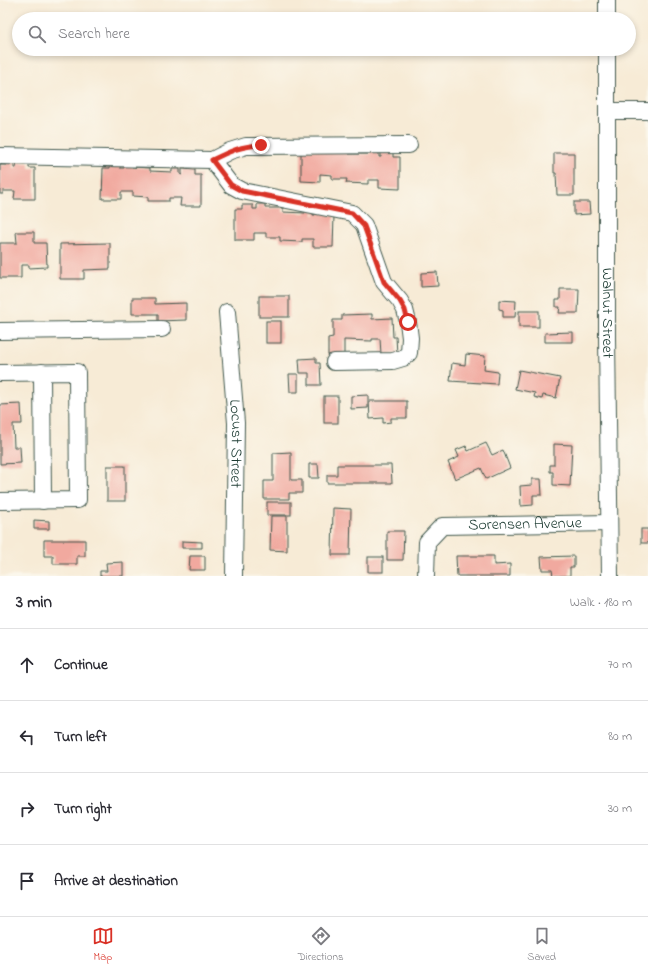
<!DOCTYPE html>
<html lang="en">
<head>
<meta charset="utf-8">
<style>
	body { margin:0; font-family:"Indie Flower",sans-serif; background:#f2f2f3; color:#2b2b33 }
	.stop { position:absolute; width:12px; height:12px; margin:-9px; border:3px solid #d93025; border-radius:50%; background:#fff }
	.stop.end { background:#d93025; border-color:#fff; box-shadow:0 1px 4px #0008 }
	.list { margin:0; padding:0; list-style:none }
	h2 { display:flex; justify-content:space-between; align-items:center; height:52px; margin:0; padding:0 16px; font-size:17px }
	h2 small { font-size:13px; font-weight:400; color:#7c7c81 }
	.list li { display:grid; grid-template-columns:26px 1fr auto; gap:12px; align-items:center; box-sizing:border-box; height:72px; padding:0 16px; border-top:1px solid #e1e1e2 }
	.list b { display:block; font-size:15px; white-space:nowrap }
	.list em { font-size:13px; font-style:normal; color:#7c7c81 }
	.icon { flex:none; width:22px; height:22px; fill:none; stroke:currentColor; stroke-width:2; stroke-linecap:round; stroke-linejoin:round }
	.map { position:relative; flex:none; width:648px; height:576px; overflow:hidden }
	.search { position:absolute; background:#fff; box-shadow:0 2px 6px #0003; left:12px; right:12px; top:12px; height:44px; display:flex; align-items:center; gap:10px; box-sizing:border-box; padding:0 14px; border-radius:22px; color:#7c7c81; font-size:15px }
	.sheet { height:340px; background:#fff }
	nav { display:flex; justify-content:space-around; align-items:center; box-sizing:border-box; height:56px; border-top:1px solid #e1e1e2; background:#fff; font-size:11px; color:#7c7c81 }
	nav a { display:grid; justify-items:center; gap:2px }
	nav .on { color:#d93025 }
	.map>svg:first-child { display:block }
	.building { fill:#f1a99f }
	.lines { fill:none; stroke-linecap:round; stroke-linejoin:round }
	.minor-casing { stroke:#3f574c; stroke-width:18 }
	.minor { stroke:#fff; stroke-width:16 }
	.route { stroke:#d93025; stroke-width:5 }
	.labels { text-anchor:middle; dominant-baseline:central; stroke-width:3; stroke-linejoin:round; paint-order:stroke }
	.street-label { font-size:16px; fill:#1f3d34; stroke:#fbf7ec }
</style>
</head>
<body>
<div class="map">
<svg width="648" height="576" viewBox="0 0 648 576">
	<rect width="100%" height="100%" fill="#fbf7ec"/>
	<filter id="ink" filterUnits="userSpaceOnUse"><feTurbulence type="fractalNoise" baseFrequency=".025" numOctaves="2"/><feDisplacementMap in="SourceGraphic" scale="8" xChannelSelector="R" yChannelSelector="G"/><feConvolveMatrix kernelMatrix="1 2 1 2 8 2 1 2 1" color-interpolation-filters="sRGB"/></filter>
	<filter id="wash" filterUnits="userSpaceOnUse"><feTurbulence type="fractalNoise" baseFrequency=".012" numOctaves="4" result="noise"/><feDisplacementMap in="SourceGraphic" scale="16" xChannelSelector="R" yChannelSelector="G"/><feGaussianBlur stdDeviation="0.9" result="paint"/><feColorMatrix in="noise" values="0 0 0 0 0 0 0 0 0 0 0 0 0 0 0 0 0 1.4 0 .05"/><feComposite in="paint" operator="in"/></filter>
	<g filter="url(#wash)">
		<rect width="100%" height="100%" fill="#f7ebd6"/>
		<g id="blocks">
			<g class="building">
				<path d="M 301,150 L 349,150 L 349,154 L 371,154 L 371,151 L 379,151 L 379,157 L 381,157 L 381,152 L 393,152 L 393,157 L 400,157 L 400,189 L 379,188 L 379,180 L 368,180 L 368,184 L 346,183 L 347,179 L 332,179 L 332,175 L 320,174 L 320,182 L 301,181 Z"/>
				<path d="M 554,153 L 574,153 L 574,195 L 557,195 L 556,173 L 554,173 Z"/>
				<path d="M 6,162 L 14,162 L 14,168 L 16,168 L 17,162 L 29,163 L 29,168 L 35,168 L 35,199 L 14,199 L 15,191 L 3,191 L 3,194 L 0,194 L 0,165 L 6,165 Z"/>
				<path d="M 124,163 L 132,163 L 132,167 L 150,168 L 150,171 L 172,172 L 172,169 L 180,169 L 180,174 L 182,175 L 182,169 L 195,170 L 195,175 L 201,175 L 201,206 L 180,206 L 181,198 L 169,198 L 169,201 L 148,201 L 148,197 L 133,196 L 133,192 L 121,192 L 121,199 L 102,199 L 103,168 L 110,168 L 110,164 L 120,165 L 120,168 L 124,168 Z"/>
				<path d="M 574,202 L 589,202 L 590,214 L 574,215 Z"/>
				<path d="M 257,204 L 265,204 L 265,208 L 283,208 L 283,212 L 305,213 L 305,210 L 313,210 L 313,215 L 315,215 L 315,210 L 334,216 L 333,247 L 313,247 L 313,239 L 302,239 L 302,242 L 280,241 L 280,237 L 266,237 L 266,233 L 254,233 L 254,240 L 235,240 L 235,209 L 242,209 L 242,205 L 253,205 L 253,209 L 257,209 Z"/>
				<path d="M 16,232 L 34,232 L 34,243 L 46,243 L 47,267 L 29,268 L 29,265 L 21,265 L 21,278 L 0,278 L 0,243 L 17,243 Z"/>
				<path d="M 110,243 L 110,269 L 84,270 L 84,279 L 60,279 L 60,244 Z"/>
				<path d="M 437,272 L 438,286 L 421,287 L 421,273 Z"/>
				<path d="M 560,289 L 579,289 L 578,313 L 559,313 L 560,307 L 556,307 L 556,300 L 560,300 Z"/>
				<rect x="259" y="296" width="30" height="21"/>
				<path d="M 132,298 L 155,298 L 155,304 L 186,303 L 186,320 L 158,321 L 158,314 L 132,314 Z"/>
				<path d="M 499,300 L 516,301 L 515,317 L 503,317 L 503,310 L 499,309 Z"/>
				<rect x="519" y="311" width="20" height="16"/>
				<path d="M 372,314 L 372,319 L 392,318 L 393,337 L 396,337 L 397,354 L 381,354 L 380,339 L 372,339 L 372,341 L 344,340 L 344,354 L 328,355 L 328,338 L 333,337 L 333,320 L 342,320 L 342,315 Z"/>
				<rect x="266" y="321" width="15" height="22"/>
				<path d="M 573,332 L 573,342 L 545,342 L 545,333 Z"/>
				<path d="M 466,354 L 485,356 L 484,370 L 498,372 L 497,384 L 450,381 L 452,363 L 465,365 Z"/>
				<path d="M 316,358 L 316,363 L 320,363 L 321,385 L 309,385 L 309,373 L 300,373 L 299,359 Z"/>
				<path d="M 519,370 L 560,378 L 556,398 L 543,395 L 542,399 L 534,397 L 535,393 L 515,389 Z"/>
				<path d="M 289,374 L 298,374 L 298,392 L 290,392 Z"/>
				<path d="M 368,395 L 368,408 L 351,409 L 351,396 Z"/>
				<rect x="324" y="396" width="14" height="27"/>
				<path d="M 369,401 L 407,401 L 407,418 L 391,418 L 391,422 L 383,423 L 383,418 L 370,419 Z"/>
				<path d="M 21,404 L 22,424 L 13,424 L 14,447 L 20,447 L 21,463 L 0,464 L 0,405 Z"/>
				<path d="M 486,443 L 492,455 L 503,450 L 510,468 L 486,479 L 481,468 L 455,479 L 448,462 L 459,457 L 456,450 L 466,446 L 468,451 Z"/>
				<path d="M 554,444 L 572,445 L 570,486 L 553,485 L 553,472 L 550,472 L 550,465 L 554,465 Z"/>
				<path d="M 291,452 L 291,480 L 302,480 L 302,493 L 289,493 L 289,499 L 264,499 L 264,481 L 273,481 L 273,453 Z"/>
				<path d="M 309,464 L 318,464 L 319,478 L 309,478 Z"/>
				<path d="M 337,465 L 391,465 L 392,483 L 327,483 L 327,475 L 337,475 Z"/>
				<rect x="107" y="466" width="18" height="35"/>
				<path d="M 532,479 L 541,479 L 542,495 L 533,495 L 533,505 L 521,506 L 520,486 L 532,485 Z"/>
				<rect x="267" y="502" width="24" height="13"/>
				<path d="M 333,508 L 351,509 L 350,555 L 332,555 Z"/>
				<path d="M 271,516 L 287,516 L 287,551 L 270,550 Z"/>
				<path d="M 34,520 L 49,521 L 49,529 L 34,529 Z"/>
				<rect x="641" y="529" width="7" height="14"/>
				<path d="M 387,531 L 404,531 L 403,560 L 387,560 Z"/>
				<path d="M 44,540 L 85,540 L 85,556 L 77,556 L 77,564 L 53,564 L 53,556 L 44,556 Z"/>
				<path d="M 182,541 L 202,542 L 202,548 L 182,548 Z"/>
				<path d="M 190,556 L 205,556 L 205,570 L 189,570 Z"/>
				<path d="M 456,556 L 494,556 L 494,565 L 510,564 L 510,576 L 457,576 Z"/>
				<path d="M 574,556 L 574,567 L 570,567 L 570,576 L 553,576 L 552,570 L 542,570 L 541,557 Z"/>
				<rect x="368" y="557" width="15" height="15"/>
				<path d="M 123,562 L 123,576 L 100,576 L 100,571 L 107,571 L 106,563 Z"/>
			</g>
		</g>
	</g>
	<g filter="url(#ink)">
		<use href="#blocks" fill-opacity="0" stroke="#3f574c" stroke-width="1"/>
		<g class="lines">
			<defs>
				<g id="minor">
					<path d="M 607,0 L 607,19"/>
					<path id="s1" d="M 607,49 L 607,338 L 610,576"/>
					<path d="M 608,111 L 648,111"/>
					<path d="M 0,156 L 212,160 L 231,185 L 242,191 L 352,213 L 364,225 L 384,282 L 400,301 L 405,310 L 408,322 L 410,338 L 409,353 L 403,358 L 393,361 L 334,362"/>
					<path d="M 212,160 L 230,151 L 246,146 L 409,145"/>
					<path id="s2" d="M 227,312 L 236,423 L 234,576"/>
					<path d="M 0,331 L 162,329"/>
					<path d="M 42,372 L 43,501"/>
					<path d="M 0,373 L 77,372 L 78,500 L 0,501"/>
					<path id="s3" d="M 426,576 L 427,542 L 442,526 L 609,523"/>
				</g>
			</defs>
			<use href="#minor" class="minor-casing"/>
			<use href="#minor" class="minor"/>
		</g>
	</g>
	<g class="lines" filter="url(#ink)">
		<path class="route" d="M 261,145 C 241,146 230,151 212,160 L 231,185 L 242,191 L 352,213 L 364,226 L 384,282 L 400,301 L 405,310 L 408,322"/>
	</g>
	<g class="labels">
		<g class="street-label">
			<text stroke="none"><textPath href="#s1" startOffset="264">Walnut Street</textPath></text>
			<text stroke="none"><textPath href="#s2" startOffset="132">Locust Street</textPath></text>
			<text stroke="none"><textPath href="#s3" startOffset="139">Sorensen Avenue</textPath></text>
		</g>
	</g>
</svg>
<div class="stop" style="left:408px;top:322px"></div>
<div class="stop end" style="left:261px;top:145px"></div>
<div class="search"><svg class="icon" aria-label="search" viewBox="0 0 24 24"><circle cx="10" cy="10" r="6"/><path d="M15 15l6 6"/></svg>Search here</div>
</div>
<section class="sheet">
<h2>3 min<small>Walk · 180 m</small></h2>
<ul class="list">
<li><svg class="icon" aria-label="ahead" viewBox="0 0 24 24"><path d="M12 20V5M6 11l6-6 6 6"/></svg><div><b>Continue</b></div><em>70 m</em></li>
<li><svg class="icon" aria-label="left" viewBox="0 0 24 24"><path d="M17 20v-9H6M10 6l-5 5 5 5"/></svg><div><b>Turn left</b></div><em>80 m</em></li>
<li><svg class="icon" aria-label="right" viewBox="0 0 24 24"><path d="M7 20v-9h11M14 6l5 5-5 5"/></svg><div><b>Turn right</b></div><em>30 m</em></li>
<li><svg class="icon" aria-label="arrive" viewBox="0 0 24 24"><path d="M6 21V4h12l-3 4 3 4H6"/></svg><div><b>Arrive at destination</b></div></li>
</ul>
</section>
<nav>
<a class="on"><svg class="icon" aria-label="map" viewBox="0 0 24 24"><path d="M3 6l6-2 6 2 6-2v14l-6 2-6-2-6 2zM9 4v14M15 6v14"/></svg>Map</a>
<a><svg class="icon" aria-label="directions" viewBox="0 0 24 24"><path d="M12 3l9 9-9 9-9-9zM9 14v-3h6M13 9l2 2-2 2"/></svg>Directions</a>
<a><svg class="icon" aria-label="saved" viewBox="0 0 24 24"><path d="M7 4h10v16l-5-4-5 4z"/></svg>Saved</a>
</nav>
</body>
</html>
